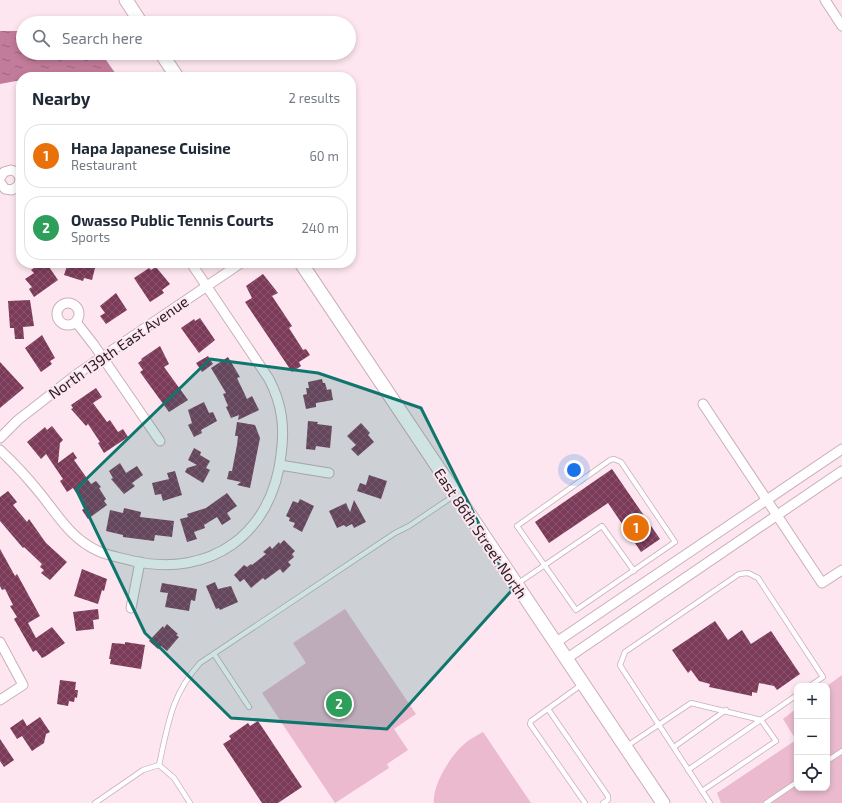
<!DOCTYPE html>
<html lang="en">
<head>
<meta charset="utf-8">
<style>
	body { margin:0; font-family:"Exo 2",sans-serif; background:#f6f6f7; color:#1f2937 }
	.controls { position:absolute; right:12px; bottom:12px; display:grid; overflow:hidden; border-radius:8px; box-shadow:0 2px 6px #0003 }
	.controls button { width:36px; height:36px; display:grid; place-items:center; padding:0; border:0; border-bottom:1px solid #e0e1e3; background:#fff; color:#1f2937; font:20px sans-serif }
	.you { position:absolute; left:574px; top:470px; width:14px; height:14px; margin:-10px; border:3px solid #fff; border-radius:50%; background:#1a73e8; box-shadow:0 0 0 6px #1a73e833 }
	.badge { display:grid; place-items:center; width:26px; height:26px; border-radius:50%; background:#db2777; color:#fff; font-size:13px; font-weight:700 }
	.pin { position:absolute; translate:-50% -50%; border:2px solid #fff; box-shadow:0 1px 4px #0006 }
	.list { margin:0; padding:0; list-style:none }
	h2 { display:flex; justify-content:space-between; align-items:center; height:52px; margin:0; padding:0 16px; font-size:17px }
	h2 small { font-size:13px; font-weight:400; color:#747a83 }
	.list li { display:grid; grid-template-columns:26px 1fr auto; gap:12px; align-items:center; box-sizing:border-box; height:64px; margin:0 8px 8px; padding:0 8px; border:1px solid #e0e1e3; border-radius:16px }
	.list b { display:block; font-size:15px; white-space:nowrap }
	.list p { margin:0; font-size:13px; white-space:nowrap; color:#747a83 }
	.list em { font-size:13px; font-style:normal; color:#747a83 }
	.icon { flex:none; width:22px; height:22px; fill:none; stroke:currentColor; stroke-width:2; stroke-linecap:round; stroke-linejoin:round }
	.map { position:relative; flex:none; width:842px; height:803px; overflow:hidden }
	.search { position:absolute; background:#fff; box-shadow:0 2px 6px #0003; left:16px; top:16px; width:340px; height:44px; display:flex; align-items:center; gap:10px; box-sizing:border-box; padding:0 14px; border-radius:22px; color:#747a83; font-size:15px }
	.panel { position:absolute; background:#fff; box-shadow:0 2px 6px #0003; left:16px; top:72px; width:340px; height:196px; border-radius:16px }
	.map>svg:first-child { display:block }
	.grass { fill:#ebbace }
	.water { fill:url(#water-ripples) }
	.building { fill:url(#building-cross-hatch) }
	.lines { fill:none; stroke-linecap:round; stroke-linejoin:round }
	.lane-casing { stroke:#cbafba; stroke-width:6 }
	.street-casing { stroke:#cbafba; stroke-width:11 }
	.secondary-casing { stroke:#cbafba; stroke-width:15 }
	.lane { stroke:#fff; stroke-width:4.5 }
	.street { stroke:#fff; stroke-width:9 }
	.secondary { stroke:#fff; stroke-width:13 }
	.marked { fill:#0f766e; fill-opacity:0.2; stroke:#0f766e; stroke-width:3; stroke-linejoin:round }
	.labels { text-anchor:middle; dominant-baseline:central; stroke-width:4; stroke-linejoin:round; paint-order:stroke }
	.street-label { font-size:15px; fill:#2a2024; stroke:#fde6ef }
</style>
</head>
<body>
<div class="map">
<svg width="842" height="803" viewBox="0 0 842 803">
	<defs>
		<pattern id="water-ripples" width="26" height="14" patternUnits="userSpaceOnUse"><rect width="26" height="14" fill="#c27b9a"/><path d="M2 4q2-2 4 0t4 0M15 11q2-2 4 0t4 0" fill="none" stroke="#9e647d"/></pattern>
		<pattern id="building-cross-hatch" width="8" height="8" patternUnits="userSpaceOnUse"><rect width="8" height="8" fill="#7b3a58"/><path d="M0 0l8 8M0 8l8-8" fill="none" stroke="#89546c"/></pattern>
	</defs>
	<rect width="100%" height="100%" fill="#fde6ef"/>
	<g class="grass">
		<path d="M 345,609 L 416,714 L 394,729 L 408,750 L 387,764 L 389,768 L 335,803 L 262,693 L 306,663 L 293,643 Z"/>
		<path d="M 842,675 L 842,803 L 721,803 L 717,793 L 796,740 L 783,719 L 797,708 L 797,788 L 827,788 L 827,686 Z"/>
		<path d="M 483,732 L 531,803 L 434,803 C 432,786 450,757 462,746 C 468,740 476,736 483,732 Z"/>
	</g>
	<path class="water" d="M 0,31 L 23,31 L 23,53 L 101,53 L 118,77 L 21,77 L 21,80 L 0,84 Z"/>
	<g class="building">
		<path d="M 68,263 L 78,263 L 95,268 L 92,280 L 84,278 L 83,281 L 64,275 Z"/>
		<path d="M 40,264 L 42,267 L 47,264 L 58,280 L 34,297 L 29,289 L 32,287 L 25,279 L 34,273 L 31,270 Z"/>
		<path d="M 156,267 L 170,284 L 162,290 L 164,293 L 150,302 L 134,278 L 149,268 L 151,270 Z"/>
		<path d="M 263,274 L 278,293 L 272,296 L 292,326 L 289,328 L 303,350 L 306,349 L 310,355 L 299,362 L 301,366 L 292,372 L 245,302 L 252,298 L 246,286 Z"/>
		<path d="M 116,293 L 127,310 L 106,324 L 100,316 L 105,313 L 100,306 Z"/>
		<path d="M 30,300 L 34,326 L 23,327 L 24,339 L 15,339 L 14,328 L 10,328 L 8,301 Z"/>
		<path d="M 200,318 L 215,340 L 199,353 L 181,328 L 194,319 L 195,321 Z"/>
		<path d="M 42,335 L 55,358 L 50,361 L 52,364 L 41,372 L 25,348 Z"/>
		<path d="M 160,346 L 169,364 L 164,367 L 188,400 L 169,412 L 140,372 L 143,370 L 138,363 L 142,360 L 141,359 Z"/>
		<path d="M 208,356 L 213,364 L 202,372 L 196,363 Z"/>
		<path d="M 228,357 L 240,377 L 237,378 L 247,399 L 252,396 L 259,410 L 238,420 L 239,415 L 231,418 L 226,407 L 228,406 L 223,394 L 226,393 L 211,368 Z"/>
		<path d="M 0,362 L 24,388 L 0,408 Z"/>
		<path d="M 322,379 L 323,383 L 325,383 L 327,390 L 331,389 L 333,400 L 316,403 L 316,407 L 306,409 L 303,395 L 307,394 L 306,388 L 309,388 L 308,382 Z"/>
		<path d="M 96,388 L 102,397 L 93,403 L 107,422 L 110,420 L 118,432 L 123,429 L 128,437 L 104,453 L 98,443 L 100,442 L 88,424 L 86,426 L 71,409 L 73,408 L 71,405 Z"/>
		<path d="M 204,402 L 209,413 L 213,412 L 217,421 L 201,430 L 202,433 L 194,437 L 188,425 L 192,423 L 188,410 Z"/>
		<path d="M 308,421 L 318,422 L 317,424 L 332,426 L 330,448 L 316,446 L 315,450 L 306,449 Z"/>
		<path d="M 237,422 L 255,425 L 260,438 L 250,488 L 237,485 L 241,482 L 227,479 L 229,471 L 232,471 L 237,445 L 238,436 L 235,436 Z"/>
		<path d="M 361,423 L 370,433 L 368,435 L 374,442 L 358,456 L 351,449 L 356,445 L 347,436 Z"/>
		<path d="M 52,426 L 63,440 L 60,443 L 58,463 L 73,452 L 77,458 L 74,460 L 91,484 L 96,481 L 101,487 L 99,488 L 106,499 L 104,501 L 107,505 L 88,519 L 82,510 L 85,508 L 81,500 L 73,488 L 67,492 L 60,481 L 63,479 L 46,454 L 41,459 L 27,442 L 45,427 L 47,430 Z"/>
		<path d="M 194,448 L 201,452 L 200,455 L 210,461 L 206,468 L 210,470 L 203,483 L 185,472 L 187,468 L 197,465 L 188,460 Z"/>
		<path d="M 120,463 L 126,473 L 137,466 L 143,475 L 132,483 L 135,486 L 124,494 L 111,479 L 113,478 L 109,471 Z"/>
		<path d="M 612,469 L 660,539 L 641,552 L 608,503 L 549,543 L 535,522 Z"/>
		<path d="M 175,471 L 182,495 L 163,501 L 161,494 L 155,495 L 152,483 L 169,479 L 167,473 Z"/>
		<path d="M 369,475 L 387,481 L 381,499 L 357,491 L 360,483 L 366,485 Z"/>
		<path d="M 8,491 L 17,502 L 13,505 L 27,522 L 29,519 L 46,543 L 67,562 L 50,580 L 41,573 L 44,570 L 40,567 L 42,564 L 24,547 L 23,548 L 0,521 L 0,497 Z"/>
		<path d="M 227,493 L 237,506 L 227,513 L 231,519 L 222,525 L 217,517 L 204,525 L 205,528 L 194,532 L 197,539 L 187,542 L 180,519 L 188,517 L 187,514 L 206,508 Z"/>
		<path d="M 300,499 L 314,506 L 302,532 L 293,527 L 295,523 L 289,521 L 290,518 L 286,516 L 293,501 L 298,503 Z"/>
		<path d="M 354,500 L 366,522 L 354,528 L 352,524 L 346,527 L 344,525 L 337,528 L 329,511 L 346,503 L 350,512 Z"/>
		<path d="M 124,508 L 141,512 L 140,517 L 174,521 L 172,537 L 155,535 L 154,541 L 123,537 L 123,535 L 106,531 L 110,510 L 123,513 Z"/>
		<path d="M 284,540 L 295,551 L 292,554 L 294,557 L 288,562 L 291,565 L 283,573 L 280,569 L 265,580 L 263,578 L 251,588 L 244,579 L 240,582 L 234,575 L 244,565 L 247,567 L 251,564 L 252,565 L 266,554 L 263,552 L 270,546 L 272,549 L 279,542 L 280,544 Z"/>
		<path d="M 0,549 L 15,576 L 17,574 L 40,616 L 28,623 L 36,638 L 52,627 L 65,643 L 46,656 L 42,658 L 36,650 L 33,652 L 14,619 L 17,617 L 10,606 L 13,605 L 5,589 L 2,590 L 0,586 Z"/>
		<path d="M 82,569 L 107,579 L 104,591 L 102,590 L 98,604 L 74,596 Z"/>
		<path d="M 215,582 L 218,589 L 231,586 L 238,602 L 220,610 L 219,608 L 216,609 L 206,586 Z"/>
		<path d="M 162,583 L 197,589 L 195,601 L 191,600 L 189,611 L 165,607 L 168,593 L 160,592 Z"/>
		<path d="M 98,609 L 99,619 L 93,620 L 94,629 L 76,631 L 73,612 Z"/>
		<path d="M 715,621 L 728,640 L 742,630 L 751,644 L 771,631 L 800,674 L 777,690 L 774,686 L 759,683 L 757,693 L 752,692 L 752,696 L 709,687 L 710,684 L 699,681 L 691,670 L 688,673 L 672,650 Z"/>
		<path d="M 167,624 L 178,634 L 176,635 L 179,637 L 167,651 L 161,646 L 158,649 L 149,641 L 163,626 L 164,628 Z"/>
		<path d="M 125,642 L 145,645 L 141,669 L 110,664 L 111,659 L 109,659 L 112,643 L 125,644 Z"/>
		<path d="M 60,680 L 76,682 L 75,690 L 78,690 L 77,698 L 75,697 L 74,702 L 69,701 L 68,706 L 57,704 Z"/>
		<path d="M 40,717 L 50,732 L 46,734 L 44,743 L 32,751 L 22,736 L 17,739 L 10,728 L 23,719 L 27,726 Z"/>
		<path d="M 258,721 L 302,787 L 278,803 L 262,803 L 223,744 L 231,739 L 229,736 L 248,723 L 250,726 Z"/>
		<path d="M 0,739 L 14,760 L 4,767 L 0,761 Z"/>
	</g>
	<g class="lines">
		<defs>
			<g id="lane">
				<path d="M 614,459 L 621,462 L 675,542 L 576,610 L 517,526 L 610,460 Z"/>
				<path d="M 517,584 L 602,526 L 634,571"/>
				<path d="M 214,654 L 249,707"/>
				<path d="M 581,685 L 531,721 L 530,724 L 585,803"/>
				<path d="M 548,709 L 608,796 L 608,800 L 603,803"/>
				<path d="M 627,746 L 691,703 L 761,720 L 776,741 L 702,791"/>
				<path d="M 674,747 L 726,710"/>
				<path d="M 827,761 L 842,751"/>
				<path d="M 159,765 C 168,725 171,695 200,663 L 395,533 L 409,526 L 455,495"/>
				<path d="M 159,765 L 174,778 L 190,803"/>
				<path d="M 688,770 L 797,695"/>
				<path d="M 95,803 L 143,770 L 159,765"/>
				<path d="M 710,803 L 623,670 L 620,665 L 625,652 L 739,574 L 748,573 L 758,578 L 823,677 L 810,686"/>
				<path d="M 766,803 L 797,782"/>
			</g>
			<g id="street">
				<path d="M 825,0 L 842,26"/>
				<path d="M 0,178 L 4,172 L 11,170 C 19,172 22,178 18,186 L 12,190 L 5,189 L 0,182"/>
				<circle cx="68" cy="314" r="11"/>
				<path d="M 76,322 L 94,345 L 160,441"/>
				<path d="M 703,404 L 822,583 L 842,570"/>
				<path d="M 0,438 L 18,420 L 77,374 L 241,263"/>
				<path d="M 0,450 C 14,463 27,477 39,492 C 58,515 70,538 98,551 C 109,556 122,558 133,561 C 211,578 272,534 281,455 C 285,427 282,404 269,379 L 191,263"/>
				<path d="M 280,465 L 329,473"/>
				<path d="M 131,608 L 140,562"/>
				<path d="M 0,642 L 23,685 L 0,700"/>
				<path d="M 555,643 L 842,449"/>
				<path d="M 566,659 L 842,471"/>
			</g>
			<g id="secondary">
				<path d="M 126,0 L 141,23"/>
				<path d="M 161,53 L 177,77"/>
				<path d="M 301,263 L 663,803"/>
			</g>
		</defs>
		<use href="#lane" class="lane-casing"/>
		<use href="#street" class="street-casing"/>
		<use href="#secondary" class="secondary-casing"/>
		<use href="#lane" class="lane"/>
		<use href="#street" class="street"/>
		<use href="#secondary" class="secondary"/>
	</g>
	<path class="marked" d="M 210,359 L 318,373 L 421,408 L 512,590 L 387,729 L 231,718 L 145,633 L 76,489 Z"/>
	<g class="labels">
		<g class="street-label">
			<text transform="translate(118 347) rotate(-35)">North 139th East Avenue</text>
			<text transform="translate(481 533) rotate(56)">East 86th Street North</text>
		</g>
	</g>
</svg>
<div class="controls">
<button>+</button>
<button>−</button>
<button><svg class="icon" aria-label="locate" viewBox="0 0 24 24"><circle cx="12" cy="12" r="6"/><path d="M12 2v4M12 18v4M2 12h4M18 12h4"/></svg></button>
</div>
<div class="you"></div>
<div class="pin badge" style="left:636px;top:528px;background:#e8710a">1</div>
<div class="pin badge" style="left:339px;top:704px;background:#2e9e5b">2</div>
<div class="search"><svg class="icon" aria-label="search" viewBox="0 0 24 24"><circle cx="10" cy="10" r="6"/><path d="M15 15l6 6"/></svg>Search here</div>
<section class="panel">
<h2>Nearby<small>2 results</small></h2>
<ul class="list">
<li><span class="badge" style="background:#e8710a">1</span><div><b>Hapa Japanese Cuisine</b><p>Restaurant</p></div><em>60 m</em></li>
<li><span class="badge" style="background:#2e9e5b">2</span><div><b>Owasso Public Tennis Courts</b><p>Sports</p></div><em>240 m</em></li>
</ul>
</section>
</div>
</body>
</html>
